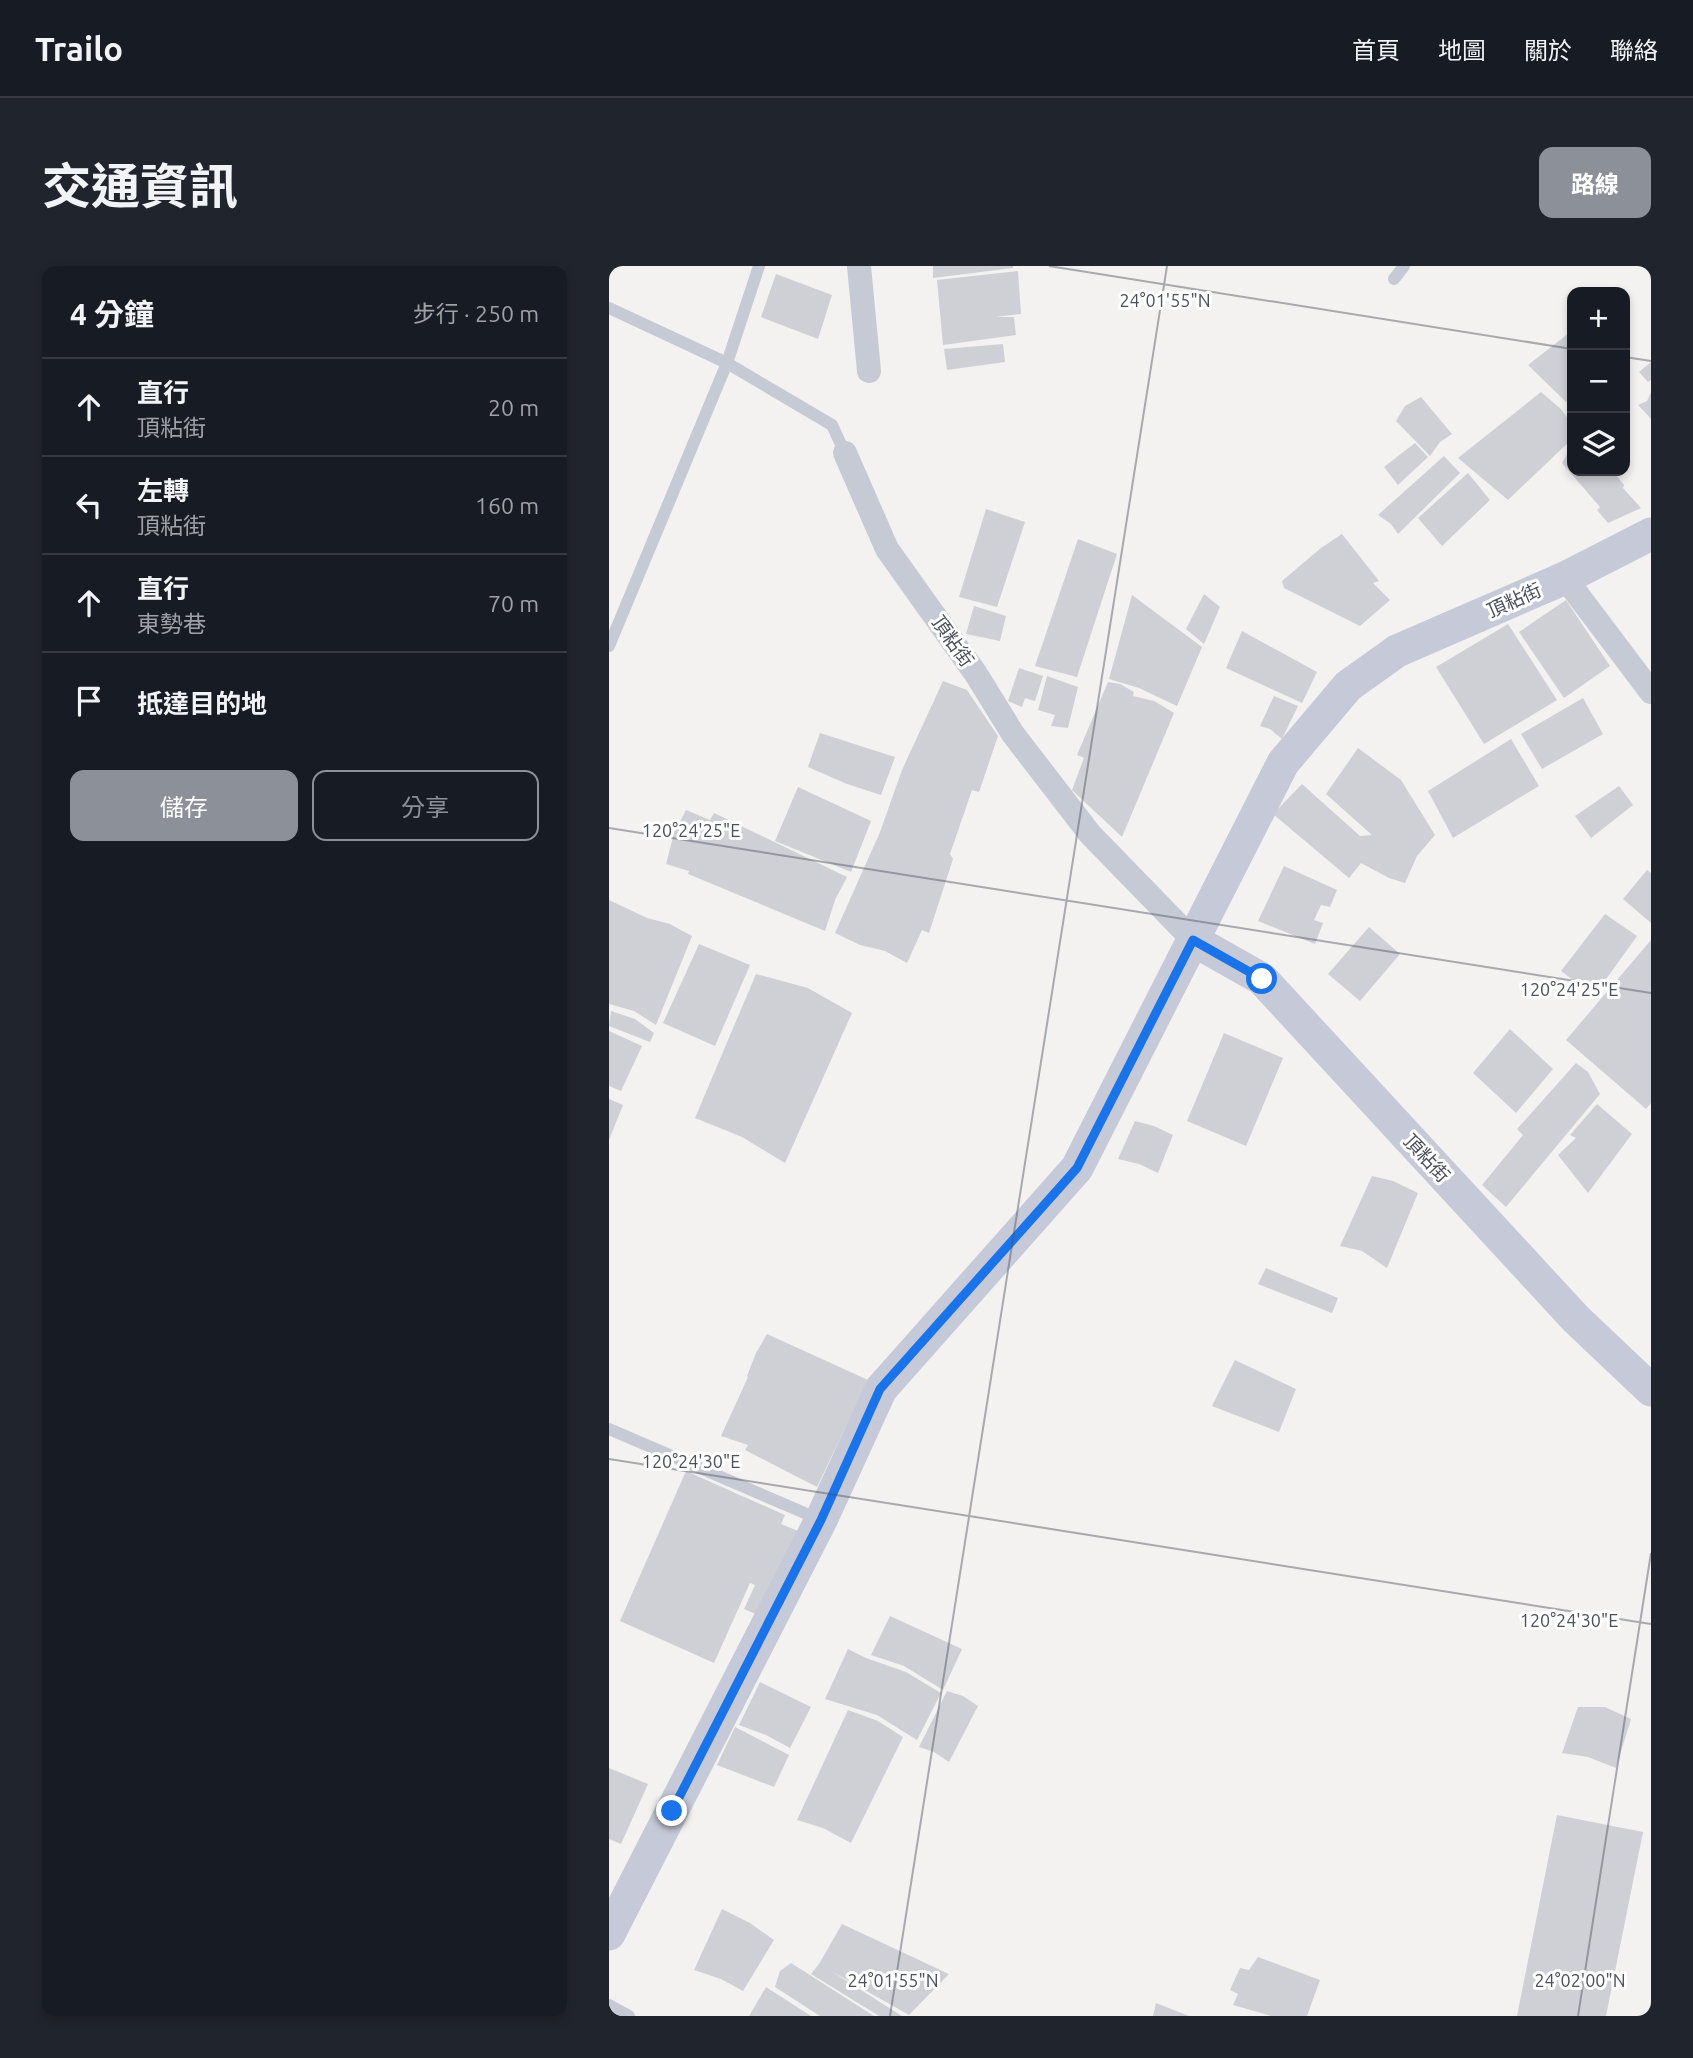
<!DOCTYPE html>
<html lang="zh-TW">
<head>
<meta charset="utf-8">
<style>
	body { margin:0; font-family:Ubuntu,"Noto Sans TC",sans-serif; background:#20242c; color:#f1f3f6 }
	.controls { position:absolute; right:21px; top:21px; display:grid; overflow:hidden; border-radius:14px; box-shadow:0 4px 10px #0003 }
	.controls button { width:63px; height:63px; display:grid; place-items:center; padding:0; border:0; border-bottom:2px solid #363941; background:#171b24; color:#f1f3f6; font:35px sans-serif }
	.stop { position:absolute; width:21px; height:21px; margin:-16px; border:5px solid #1a73e8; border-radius:50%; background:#fff }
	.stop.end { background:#1a73e8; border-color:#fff; box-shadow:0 2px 7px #0008 }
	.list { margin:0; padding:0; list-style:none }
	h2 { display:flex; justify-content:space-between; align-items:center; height:91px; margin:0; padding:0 28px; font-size:30px }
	h2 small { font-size:23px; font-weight:400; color:#9ea1a6 }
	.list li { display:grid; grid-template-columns:46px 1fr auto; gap:21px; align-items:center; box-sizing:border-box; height:98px; padding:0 28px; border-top:2px solid #363941 }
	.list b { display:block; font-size:26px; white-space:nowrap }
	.list p { margin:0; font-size:23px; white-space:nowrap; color:#9ea1a6 }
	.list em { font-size:23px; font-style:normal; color:#9ea1a6 }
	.actions { display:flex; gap:14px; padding:21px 28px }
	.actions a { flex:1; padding:16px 0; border:2px solid #8c9099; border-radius:14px; text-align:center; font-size:24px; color:#8c9099 }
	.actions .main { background:#8c9099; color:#fff }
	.icon { flex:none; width:38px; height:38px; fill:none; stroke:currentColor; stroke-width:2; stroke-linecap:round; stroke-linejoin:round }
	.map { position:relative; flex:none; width:1042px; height:1750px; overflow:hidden; border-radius:14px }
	header { display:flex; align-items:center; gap:42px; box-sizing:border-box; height:98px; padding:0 35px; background:#171b24; border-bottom:2px solid #363941 }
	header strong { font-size:33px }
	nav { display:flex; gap:38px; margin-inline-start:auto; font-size:24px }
	.intro { display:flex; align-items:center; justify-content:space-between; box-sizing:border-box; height:168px; padding:0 42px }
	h1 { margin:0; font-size:49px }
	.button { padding:18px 32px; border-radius:14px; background:#8c9099; color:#fff; font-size:24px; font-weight:700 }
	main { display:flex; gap:42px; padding:0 42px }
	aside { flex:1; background:#171b24; border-radius:14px; box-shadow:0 4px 10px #0003 }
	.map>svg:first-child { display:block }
	.building { fill:#cfd0d5 }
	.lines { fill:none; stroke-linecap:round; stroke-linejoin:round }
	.lane { stroke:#c6cad4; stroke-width:12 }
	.street { stroke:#c6cad4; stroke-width:24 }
	.secondary { stroke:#c6cad8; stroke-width:33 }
	.route { stroke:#1a73e8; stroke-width:9 }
	.ticks { fill:none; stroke:#4b505d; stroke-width:2; stroke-opacity:0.45 }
	.labels { text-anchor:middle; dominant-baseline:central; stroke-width:6; stroke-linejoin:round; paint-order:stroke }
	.street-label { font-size:19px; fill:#4b505d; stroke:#fff }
	.ticks-label { font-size:18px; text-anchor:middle; fill:#4b505d; stroke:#fff; stroke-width:6; stroke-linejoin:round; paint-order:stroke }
</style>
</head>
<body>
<header>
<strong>Trailo</strong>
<nav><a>首頁</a><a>地圖</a><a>關於</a><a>聯絡</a></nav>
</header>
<div class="intro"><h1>交通資訊</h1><a class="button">路線</a></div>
<main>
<aside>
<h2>4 分鐘<small>步行 · 250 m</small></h2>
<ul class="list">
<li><svg class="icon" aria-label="ahead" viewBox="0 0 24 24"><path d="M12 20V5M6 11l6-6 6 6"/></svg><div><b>直行</b><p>頂粘街</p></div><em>20 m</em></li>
<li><svg class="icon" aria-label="left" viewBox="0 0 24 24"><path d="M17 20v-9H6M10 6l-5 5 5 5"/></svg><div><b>左轉</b><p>頂粘街</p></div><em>160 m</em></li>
<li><svg class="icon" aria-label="ahead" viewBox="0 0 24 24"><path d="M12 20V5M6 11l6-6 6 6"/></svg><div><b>直行</b><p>東勢巷</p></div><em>70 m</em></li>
<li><svg class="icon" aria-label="arrive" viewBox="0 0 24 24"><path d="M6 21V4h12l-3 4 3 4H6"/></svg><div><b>抵達目的地</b></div></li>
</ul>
<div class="actions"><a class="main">儲存</a><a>分享</a></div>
</aside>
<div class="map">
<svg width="1042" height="1750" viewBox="0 0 1042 1750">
	<rect width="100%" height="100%" fill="#f3f2f1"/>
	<g class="building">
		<path d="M 324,0 L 404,0 L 404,2 L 324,12 Z"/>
		<path d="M 409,5 L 412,48 L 387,51 L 405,51 L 407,69 L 334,79 L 328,14 Z"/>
		<path d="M 167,8 L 223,29 L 209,73 L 152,51 Z"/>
		<path d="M 960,67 L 963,71 L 963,131 L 957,136 L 919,99 Z"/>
		<path d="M 394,78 L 396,96 L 338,104 L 335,83 Z"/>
		<path d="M 1042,96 L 1042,114 L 1039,116 L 1030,106 Z"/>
		<path d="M 932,126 L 952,143 L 963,158 L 963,173 L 899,234 L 849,192 Z"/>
		<path d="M 1042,126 L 1042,153 L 1029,139 L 1038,135 Z"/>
		<path d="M 812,131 L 843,168 L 831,176 L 821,190 L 787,155 L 796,140 Z"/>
		<path d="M 806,177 L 819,191 L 789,219 L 775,201 Z"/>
		<path d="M 963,180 L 963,205 L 1004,205 L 1015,219 L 1014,222 L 1032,242 L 999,257 L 988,244 L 991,241 L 953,197 Z"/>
		<path d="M 835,190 L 851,207 L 789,268 L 782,258 L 769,249 Z"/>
		<path d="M 859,207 L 881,234 L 833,280 L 809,252 Z"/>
		<path d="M 377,243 L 416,256 L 388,341 L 350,331 Z"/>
		<path d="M 733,268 L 770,315 L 764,317 L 781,334 L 751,360 L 675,322 L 673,315 L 712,282 Z"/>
		<path d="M 469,273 L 508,288 L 468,411 L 426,400 Z"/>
		<path d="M 595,328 L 611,341 L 595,378 L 577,363 Z"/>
		<path d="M 523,329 L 593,381 L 568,440 L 530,422 L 500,413 Z"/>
		<path d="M 957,334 L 1001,400 L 955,432 L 910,366 Z"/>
		<path d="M 365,340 L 397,350 L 391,375 L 357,368 Z"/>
		<path d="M 899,358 L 948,434 L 875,478 L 827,401 Z"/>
		<path d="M 633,365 L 708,406 L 693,437 L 617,402 Z"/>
		<path d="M 410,402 L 434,410 L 426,435 L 416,432 L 413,441 L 399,435 Z"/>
		<path d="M 438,410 L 469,421 L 459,462 L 442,460 L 446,449 L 429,444 Z"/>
		<path d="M 334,415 L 358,424 L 389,470 L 370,526 L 363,524 L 341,588 L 344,593 L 320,667 L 313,664 L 298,697 L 276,685 L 251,679 L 226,667 L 271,566 L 293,504 Z"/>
		<path d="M 499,416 L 511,418 L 525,426 L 524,430 L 545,435 L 565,447 L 513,571 L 463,524 L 475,492 L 468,489 Z"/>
		<path d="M 665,430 L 689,440 L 673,473 L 661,463 L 651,460 Z"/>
		<path d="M 974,432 L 994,468 L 933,503 L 912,468 Z"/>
		<path d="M 211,467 L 286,491 L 272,529 L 238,518 L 199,501 Z"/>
		<path d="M 902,473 L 930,520 L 844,572 L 819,525 Z"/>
		<path d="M 749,482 L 792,514 L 826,569 L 808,590 L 796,617 L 780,612 L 752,597 L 740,612 L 664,548 L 693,518 L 751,570 L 763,569 L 717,528 Z"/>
		<path d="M 1010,520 L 1024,539 L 982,572 L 966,550 Z"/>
		<path d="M 189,521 L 262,555 L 242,606 L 166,575 Z"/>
		<path d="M 77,544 L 101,554 L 105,547 L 238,611 L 226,634 L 216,665 L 79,608 L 80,605 L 57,598 L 65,567 Z"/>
		<path d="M 675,600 L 728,624 L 721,641 L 712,639 L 705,654 L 714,657 L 706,678 L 649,655 Z"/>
		<path d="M 1038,604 L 1042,607 L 1042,657 L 1014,633 Z"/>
		<path d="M 0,634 L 38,652 L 61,658 L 83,670 L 47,759 L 25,745 L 0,738 Z"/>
		<path d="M 996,648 L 1028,670 L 985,730 L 952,705 Z"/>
		<path d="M 760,661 L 791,688 L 751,735 L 719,708 Z"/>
		<path d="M 1042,674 L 1042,837 L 1037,843 L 957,774 Z"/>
		<path d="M 90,678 L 141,699 L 106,780 L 54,757 Z"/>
		<path d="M 147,708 L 199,722 L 243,747 L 176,897 L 133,871 L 86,852 Z"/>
		<path d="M 2,745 L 26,753 L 45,767 L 41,776 L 0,760 Z"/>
		<path d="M 901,763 L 944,803 L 907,847 L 864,807 Z"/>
		<path d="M 0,765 L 33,780 L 12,825 L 0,820 Z"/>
		<path d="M 615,767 L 674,792 L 637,880 L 578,855 Z"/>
		<path d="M 967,797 L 979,806 L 991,828 L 897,941 L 873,919 L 914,869 L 908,863 Z"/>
		<path d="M 0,833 L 14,839 L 0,874 Z"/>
		<path d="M 988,838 L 1023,868 L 979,927 L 949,889 L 967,872 L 961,869 Z"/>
		<path d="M 526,855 L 545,860 L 564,869 L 549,907 L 530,898 L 509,893 Z"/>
		<path d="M 763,910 L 784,915 L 809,927 L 778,1002 L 753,985 L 731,980 Z"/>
		<path d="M 657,1002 L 729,1032 L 723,1047 L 649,1018 Z"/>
		<path d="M 158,1068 L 259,1114 L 208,1221 L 136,1184 L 139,1179 L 112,1170 L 139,1111 L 138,1110 L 147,1087 Z"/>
		<path d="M 626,1094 L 687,1123 L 670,1166 L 603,1140 Z"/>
		<path d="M 77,1205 L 176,1249 L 172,1258 L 189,1265 L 151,1350 L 135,1343 L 146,1319 L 141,1317 L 105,1397 L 11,1355 Z"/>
		<path d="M 281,1350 L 353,1383 L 334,1424 L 295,1400 L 262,1389 Z"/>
		<path d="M 239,1383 L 257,1392 L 297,1406 L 332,1427 L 308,1474 L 268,1449 L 216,1433 Z"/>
		<path d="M 151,1416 L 202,1441 L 181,1482 L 157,1469 L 130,1459 Z"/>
		<path d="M 338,1425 L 354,1430 L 369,1440 L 340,1496 L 325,1486 L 310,1481 Z"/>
		<path d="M 969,1441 L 996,1441 L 1022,1453 L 1007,1502 L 979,1491 L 953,1487 Z"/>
		<path d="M 239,1444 L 269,1455 L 294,1471 L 242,1577 L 214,1562 L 188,1554 Z"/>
		<path d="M 126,1461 L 180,1489 L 165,1521 L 108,1499 Z"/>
		<path d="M 0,1502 L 39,1518 L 12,1578 L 0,1573 Z"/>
		<path d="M 948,1549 L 1034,1566 L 997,1750 L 908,1750 Z"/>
		<path d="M 113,1643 L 141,1657 L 165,1674 L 134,1725 L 112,1713 L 85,1704 Z"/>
		<path d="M 233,1658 L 340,1708 L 300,1749 L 222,1705 L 293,1750 L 270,1750 L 202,1708 L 210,1698 Z"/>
		<path d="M 649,1691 L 711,1714 L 698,1750 L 662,1750 L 624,1739 L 629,1728 L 621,1724 L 631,1702 L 640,1704 Z"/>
		<path d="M 182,1697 L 265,1750 L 211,1750 L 166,1721 L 171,1705 Z"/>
		<path d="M 157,1721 L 202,1750 L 140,1750 Z"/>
		<path d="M 547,1737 L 580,1750 L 544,1750 Z"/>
	</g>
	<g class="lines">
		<g class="lane">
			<path d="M 785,13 L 795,0"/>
			<path d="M 0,42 L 118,97 L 223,159 L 236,187"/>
			<path d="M 0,380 L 118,97 L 150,0"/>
			<path d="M 0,1163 L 212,1254"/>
			<path d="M 0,1739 L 20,1750"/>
		</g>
		<g class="street">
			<path d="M 250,0 L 260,105"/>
			<path d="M 236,187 L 278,283 L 367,408 L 404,468 L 481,568 L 584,674"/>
			<path d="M 956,312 L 1042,426"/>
		</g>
		<g class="secondary">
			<path d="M 584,674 L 653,713 L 967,1053 L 1042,1124"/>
			<path d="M 0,1668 L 212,1254 L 272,1123 L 468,902 L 674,497 L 739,420 L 788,385 L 956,312 L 1042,268"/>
		</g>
	</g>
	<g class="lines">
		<path class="route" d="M 63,1545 L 212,1254 L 271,1123 L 468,902 L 584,674 L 653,713"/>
	</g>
	<path class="ticks" d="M 440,0 L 963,83M 1016,91 L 1042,95M 0,562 L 1042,727M 0,1193 L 1042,1358M 281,1750 L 558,0M 969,1750 L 1042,1287"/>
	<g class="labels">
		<g class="street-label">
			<text transform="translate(905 334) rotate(-24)">頂粘街</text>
			<text transform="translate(344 375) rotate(55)">頂粘街</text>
			<text transform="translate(818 892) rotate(47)">頂粘街</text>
		</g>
	</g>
	<g class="ticks-label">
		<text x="556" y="41">24°01'55"N</text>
		<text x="82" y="571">120°24'25"E</text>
		<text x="960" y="730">120°24'25"E</text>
		<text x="82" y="1202">120°24'30"E</text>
		<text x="960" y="1361">120°24'30"E</text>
		<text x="284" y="1721">24°01'55"N</text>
		<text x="971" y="1721">24°02'00"N</text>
	</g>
</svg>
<div class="controls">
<button>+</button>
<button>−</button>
<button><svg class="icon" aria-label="layers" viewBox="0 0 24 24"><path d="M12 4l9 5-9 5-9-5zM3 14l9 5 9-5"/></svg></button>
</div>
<div class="stop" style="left:653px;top:713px"></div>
<div class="stop end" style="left:63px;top:1545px"></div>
</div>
</main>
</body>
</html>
